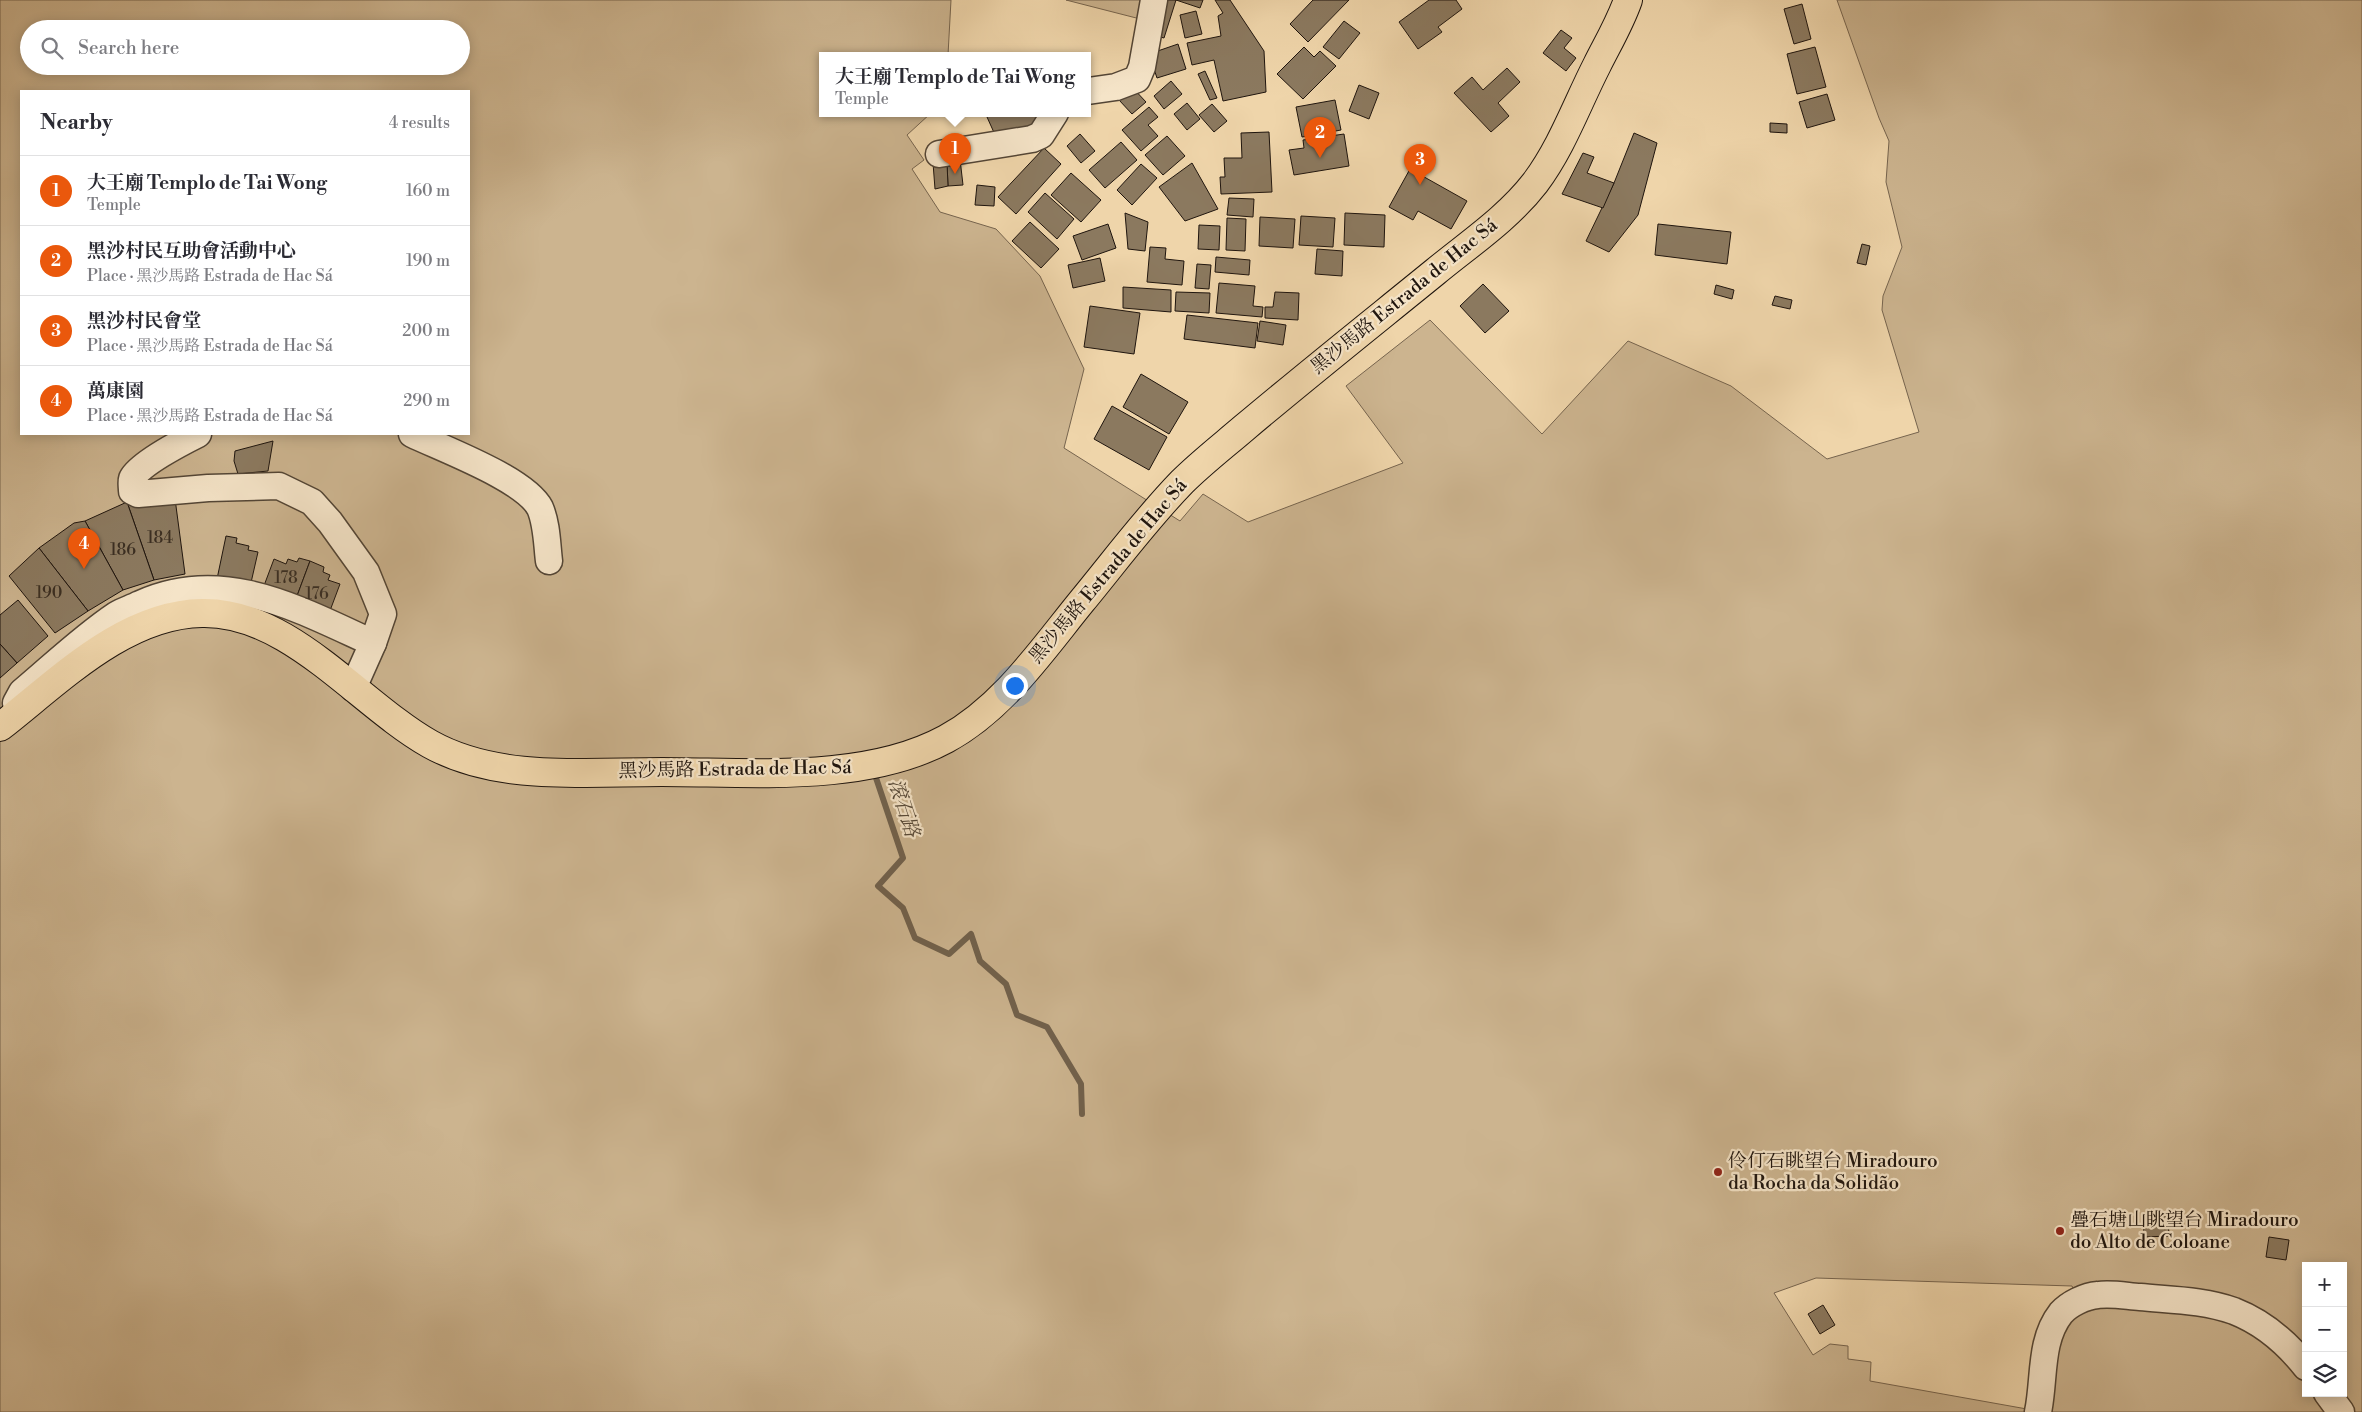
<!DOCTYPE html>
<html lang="en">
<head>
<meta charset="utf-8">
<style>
	body { margin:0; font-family:"Libre Bodoni","Noto Serif SC",serif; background:#f7f7f7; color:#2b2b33 }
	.controls { position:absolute; right:15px; bottom:15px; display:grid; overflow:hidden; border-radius:0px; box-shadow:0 2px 12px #0003 }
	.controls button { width:45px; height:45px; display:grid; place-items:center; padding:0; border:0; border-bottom:1px solid #e1e1e2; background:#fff; color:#2b2b33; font:25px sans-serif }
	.you { position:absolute; left:1014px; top:685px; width:18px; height:18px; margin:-12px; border:4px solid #fff; border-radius:50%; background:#1a73e8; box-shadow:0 0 0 8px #1a73e833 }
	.badge { display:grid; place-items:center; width:32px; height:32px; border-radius:50%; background:#ea580c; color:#fff; font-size:16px; font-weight:700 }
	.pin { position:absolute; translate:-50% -41px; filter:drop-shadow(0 1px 2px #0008) }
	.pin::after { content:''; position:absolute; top:26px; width:18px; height:15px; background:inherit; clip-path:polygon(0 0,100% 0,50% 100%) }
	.popup { position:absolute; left:819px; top:52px; width:272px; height:65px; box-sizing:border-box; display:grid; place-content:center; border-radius:0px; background:#fff; filter:drop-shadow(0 1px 4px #0005); font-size:16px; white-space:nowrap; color:#7c7c81 }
	.popup b { font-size:19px; color:#2b2b33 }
	.popup::after { content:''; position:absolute; left:50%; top:100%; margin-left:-10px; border:10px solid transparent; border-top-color:#fff }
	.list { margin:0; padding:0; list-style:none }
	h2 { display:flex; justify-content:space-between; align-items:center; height:65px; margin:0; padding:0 20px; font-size:21px }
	h2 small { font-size:16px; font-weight:400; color:#7c7c81 }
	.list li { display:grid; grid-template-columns:32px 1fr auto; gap:15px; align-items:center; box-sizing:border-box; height:70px; padding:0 20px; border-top:1px solid #e1e1e2 }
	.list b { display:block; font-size:19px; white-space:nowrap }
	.list p { margin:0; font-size:16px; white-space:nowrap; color:#7c7c81 }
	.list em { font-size:16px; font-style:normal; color:#7c7c81 }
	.icon { flex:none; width:28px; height:28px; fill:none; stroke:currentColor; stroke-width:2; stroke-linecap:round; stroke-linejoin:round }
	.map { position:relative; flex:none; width:2362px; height:1412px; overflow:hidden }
	.search { position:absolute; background:#fff; box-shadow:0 2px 12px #0003; left:20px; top:20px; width:450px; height:55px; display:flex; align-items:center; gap:12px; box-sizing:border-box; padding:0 18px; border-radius:28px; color:#7c7c81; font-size:19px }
	.panel { position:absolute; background:#fff; box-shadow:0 2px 12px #0003; left:20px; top:90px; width:450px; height:345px; border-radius:0px }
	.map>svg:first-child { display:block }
	.green { fill:#ccb48f; stroke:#76644e; fill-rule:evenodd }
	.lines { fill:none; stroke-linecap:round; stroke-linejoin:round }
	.stream { stroke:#71614c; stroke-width:6 }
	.building { fill:#8b795f; stroke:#1f150e }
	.minor-casing { stroke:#534535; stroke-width:29 }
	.major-casing { stroke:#1f150e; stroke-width:30 }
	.minor { stroke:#f5e4c8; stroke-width:26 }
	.major { stroke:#efd5aa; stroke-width:28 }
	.poi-dot { fill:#8f2418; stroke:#f5e4c8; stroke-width:2 }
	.labels { text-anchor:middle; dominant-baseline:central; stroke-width:4.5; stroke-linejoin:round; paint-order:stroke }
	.number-label { font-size:16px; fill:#3a2e22 }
	.street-label { font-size:19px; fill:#1f150e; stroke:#f5e4c8 }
	.poi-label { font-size:19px; fill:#1f150e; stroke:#f5e4c8; text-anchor:start }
	.water-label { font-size:20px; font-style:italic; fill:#564837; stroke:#f5e4c8 }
</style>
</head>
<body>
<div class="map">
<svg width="2362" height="1412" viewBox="0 0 2362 1412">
	<rect width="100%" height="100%" fill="#efd5aa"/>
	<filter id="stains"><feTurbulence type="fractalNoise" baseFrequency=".004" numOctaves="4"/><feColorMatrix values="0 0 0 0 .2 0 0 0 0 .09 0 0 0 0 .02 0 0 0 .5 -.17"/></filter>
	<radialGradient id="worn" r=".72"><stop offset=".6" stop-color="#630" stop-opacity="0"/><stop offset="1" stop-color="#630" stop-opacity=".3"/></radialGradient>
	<g class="green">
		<path d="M 0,0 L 951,0 L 948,55 L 822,55 L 822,113 L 931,113 L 907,135 L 924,160 L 912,169 L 940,212 L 996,229 L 1040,276 L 1084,369 L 1064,448 L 1180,521 L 1203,494 L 1248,522 L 1403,463 L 1346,386 L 1430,320 L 1542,434 L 1628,341 L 1731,386 L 1827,459 L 1919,432 L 1882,310 L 1883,296 L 1902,247 L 1886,182 L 1889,141 L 1879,118 L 1837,0 L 2362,0 L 2362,1412 L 0,1412 ZM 29,29 L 461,29 L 461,66 L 29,66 ZM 21,91 L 469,91 L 469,434 L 21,434 ZM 2306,1266 L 2343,1266 L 2343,1393 L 2306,1393 ZM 1816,1278 L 2072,1286 L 2079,1300 L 2045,1346 L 2038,1411 L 1870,1381 L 1871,1362 L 1848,1359 L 1848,1346 L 1830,1344 L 1813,1355 L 1774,1293 Z"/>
		<path d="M 1066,0 L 1153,0 L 1148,21 Z"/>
	</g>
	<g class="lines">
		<path class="stream" d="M 873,769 L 903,858 L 878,886 L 903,908 L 915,938 L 949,954 L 971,934 L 980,961 L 1006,984 L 1017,1015 L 1047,1027 L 1081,1084 L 1082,1114"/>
	</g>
	<g class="building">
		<path d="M 1160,0 L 1203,0 L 1200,8 L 1176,0 L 1164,38 L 1150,34 Z"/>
		<path d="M 1215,0 L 1230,0 L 1264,51 L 1266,92 L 1223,101 L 1214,60 L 1192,65 L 1187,43 L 1221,36 L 1218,16 L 1223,13 Z"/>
		<path d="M 1313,0 L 1349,0 L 1308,42 L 1290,24 Z"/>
		<path d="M 1429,0 L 1456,0 L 1462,9 L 1438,27 L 1442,32 L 1418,49 L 1399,22 Z"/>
		<path d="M 1802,4 L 1811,39 L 1794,44 L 1784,9 Z"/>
		<path d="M 1196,11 L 1202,34 L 1185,38 L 1180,15 Z"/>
		<path d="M 1344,21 L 1360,33 L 1339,59 L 1323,47 Z"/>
		<path d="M 1561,30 L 1572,38 L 1564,48 L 1576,58 L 1566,71 L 1543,53 Z"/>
		<path d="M 1178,44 L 1186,69 L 1157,78 L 1149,54 Z"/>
		<path d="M 1304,47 L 1314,57 L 1320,51 L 1336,66 L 1303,99 L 1277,74 Z"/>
		<path d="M 1815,47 L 1826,87 L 1797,94 L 1787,54 Z"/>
		<path d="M 1507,68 L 1520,82 L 1498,103 L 1509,116 L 1491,132 L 1454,93 L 1472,77 L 1483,90 Z"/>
		<path d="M 1205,71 L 1217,98 L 1210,100 L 1198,74 Z"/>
		<path d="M 1171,81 L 1182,94 L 1164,109 L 1154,96 Z"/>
		<path d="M 1359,85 L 1379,93 L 1369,119 L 1349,111 Z"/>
		<path d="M 1132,87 L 1146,102 L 1132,114 L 1119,100 Z"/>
		<path d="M 1827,94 L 1835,120 L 1807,128 L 1799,102 Z"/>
		<path d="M 1335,100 L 1341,130 L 1302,137 L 1296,107 Z"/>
		<path d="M 1187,103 L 1200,119 L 1187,130 L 1174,114 Z"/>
		<path d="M 1212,104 L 1227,121 L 1214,132 L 1199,115 Z"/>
		<path d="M 1149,107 L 1158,117 L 1148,125 L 1158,136 L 1141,151 L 1122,130 Z"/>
		<path d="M 993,113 L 1035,113 L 1043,121 L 996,137 L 987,117 Z"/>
		<path d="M 1770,123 L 1787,124 L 1787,133 L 1770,132 Z"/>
		<path d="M 1269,132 L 1272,192 L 1221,194 L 1220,177 L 1225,177 L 1224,158 L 1242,158 L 1241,133 Z"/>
		<path d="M 1634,133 L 1657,143 L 1638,215 L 1609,252 L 1586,241 L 1614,183 Z"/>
		<path d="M 1080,134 L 1095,151 L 1081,163 L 1067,146 Z"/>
		<path d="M 1344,134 L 1349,166 L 1294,175 L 1289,150 L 1304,148 L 1303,140 Z"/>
		<path d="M 1167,136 L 1185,156 L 1163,175 L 1145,155 Z"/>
		<path d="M 1121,142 L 1137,160 L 1105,188 L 1089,170 Z"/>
		<path d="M 1044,148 L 1061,164 L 1016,214 L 998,197 Z"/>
		<path d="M 1583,153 L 1594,157 L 1587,173 L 1614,183 L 1603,208 L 1562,194 Z"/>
		<path d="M 960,159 L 963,185 L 948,186 L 947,163 Z"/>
		<path d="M 933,163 L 947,163 L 948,186 L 935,189 Z"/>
		<path d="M 1192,163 L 1218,209 L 1185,221 L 1159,187 Z"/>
		<path d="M 1141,164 L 1157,178 L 1132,205 L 1117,190 Z"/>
		<path d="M 1410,169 L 1467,201 L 1451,229 L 1418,211 L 1413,220 L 1389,207 Z"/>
		<path d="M 1071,173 L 1101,200 L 1081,222 L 1051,195 Z"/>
		<path d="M 977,185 L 995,187 L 994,206 L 975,205 Z"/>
		<path d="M 1045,193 L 1074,219 L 1057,239 L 1028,212 Z"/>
		<path d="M 1229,198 L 1254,199 L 1253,217 L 1227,215 Z"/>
		<path d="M 1125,213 L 1148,222 L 1145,251 L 1128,249 Z"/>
		<path d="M 1345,213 L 1385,215 L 1384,247 L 1344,245 Z"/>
		<path d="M 1301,216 L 1335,218 L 1333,247 L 1299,245 Z"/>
		<path d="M 1260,217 L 1295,219 L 1293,248 L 1259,246 Z"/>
		<path d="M 1227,218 L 1246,219 L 1245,251 L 1226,250 Z"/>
		<path d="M 1030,222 L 1059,249 L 1041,268 L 1012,241 Z"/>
		<path d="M 1108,224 L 1116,248 L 1082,260 L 1073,236 Z"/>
		<path d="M 1658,224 L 1731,232 L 1727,264 L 1655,255 Z"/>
		<path d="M 1199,225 L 1220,226 L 1219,250 L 1198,249 Z"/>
		<path d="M 1862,244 L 1870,246 L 1866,265 L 1857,263 Z"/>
		<path d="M 1150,247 L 1166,248 L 1165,259 L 1184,261 L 1182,285 L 1147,282 Z"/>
		<path d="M 1317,249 L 1343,251 L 1342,276 L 1315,274 Z"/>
		<path d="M 1216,257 L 1250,260 L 1249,275 L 1215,272 Z"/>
		<path d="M 1100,258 L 1105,281 L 1073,288 L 1068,265 Z"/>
		<path d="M 1197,264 L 1211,265 L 1209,289 L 1195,288 Z"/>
		<path d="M 1219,283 L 1255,286 L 1253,306 L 1263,307 L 1262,317 L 1216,313 Z"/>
		<path d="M 1483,284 L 1509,311 L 1485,333 L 1460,306 Z"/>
		<path d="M 1716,285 L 1734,290 L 1732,299 L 1714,294 Z"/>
		<path d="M 1123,287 L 1171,290 L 1171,312 L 1123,308 Z"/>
		<path d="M 1176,292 L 1210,293 L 1209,313 L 1175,311 Z"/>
		<path d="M 1275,292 L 1299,293 L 1298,320 L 1265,318 L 1265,307 L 1273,307 Z"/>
		<path d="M 1775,296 L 1792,300 L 1790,309 L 1772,305 Z"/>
		<path d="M 1090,306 L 1140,313 L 1134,354 L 1084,347 Z"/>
		<path d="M 1187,315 L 1258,323 L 1255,348 L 1184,339 Z"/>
		<path d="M 1260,321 L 1286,325 L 1283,345 L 1257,341 Z"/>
		<path d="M 1141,374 L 1188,402 L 1169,434 L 1123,407 Z"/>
		<path d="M 1112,406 L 1167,437 L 1149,470 L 1094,439 Z"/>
		<path d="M 273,441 L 268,471 L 238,474 L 234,461 L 235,451 Z"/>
		<path d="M 174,491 L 185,574 L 154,580 L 127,502 Z"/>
		<path d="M 127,502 L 154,580 L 123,590 L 85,521 Z"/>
		<path d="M 85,521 L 123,590 L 88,611 L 39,548 L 74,523 Z"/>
		<path d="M 226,536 L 237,538 L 236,543 L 249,546 L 248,550 L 258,552 L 250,587 L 217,579 Z"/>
		<path d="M 39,548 L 88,611 L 55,633 L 9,576 Z"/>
		<path d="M 299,558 L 310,561 L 294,604 L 262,591 L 274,559 L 286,564 L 288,559 L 297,562 Z"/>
		<path d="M 310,561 L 324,567 L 323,572 L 330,575 L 328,580 L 340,584 L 328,616 L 294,604 Z"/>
		<path d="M 18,600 L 48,636 L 17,663 L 0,644 L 0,615 Z"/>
		<path d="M 0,644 L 17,663 L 0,678 Z"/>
		<path d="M 2168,1216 L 2169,1236 L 2144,1237 L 2143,1217 Z"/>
		<path d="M 2269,1237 L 2289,1240 L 2286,1260 L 2266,1257 Z"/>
		<path d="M 1823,1305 L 1835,1325 L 1820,1334 L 1808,1314 Z"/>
	</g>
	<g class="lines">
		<defs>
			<g id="minor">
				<path d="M 1088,91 L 1116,87 L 1137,79 L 1142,67 L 1154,0"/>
				<path d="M 939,154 L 1032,139 L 1041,135 L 1055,113"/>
				<path d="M 198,434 C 184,441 137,465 132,479 C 131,482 132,487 132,491 L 138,494 L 208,488 L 279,486 L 312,502 L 330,522 L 366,572 L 383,614 L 373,643 L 353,688"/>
				<path d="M 412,434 C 443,449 525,479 540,508 C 547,524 547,545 549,561"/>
				<path d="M 16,703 L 22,692 C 53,666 83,637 116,615 C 123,611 132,608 140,604 C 223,566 298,609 373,643"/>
				<path d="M 2327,1393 L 2341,1412"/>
				<path d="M 2038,1412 C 2045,1379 2039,1341 2061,1313 C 2069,1304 2085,1296 2098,1295 C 2111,1293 2126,1296 2140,1297 C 2171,1300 2204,1300 2234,1311 C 2262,1322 2287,1343 2306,1367"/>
			</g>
			<path id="major" d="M 0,727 C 58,682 124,614 202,613 C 289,611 358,703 430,744 C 498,782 586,772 662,772 C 751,772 865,783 946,739 C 1003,708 1042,650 1082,601 C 1115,561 1146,519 1182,482 C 1201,463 1223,446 1244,428 C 1307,375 1371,324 1435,272 C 1469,244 1508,218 1535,183 C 1562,147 1577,104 1597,65 C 1608,43 1620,23 1628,0"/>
		</defs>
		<use href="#minor" class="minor-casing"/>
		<use href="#major" class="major-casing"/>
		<use href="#minor" class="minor"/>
		<use href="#major" class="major"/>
	</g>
	<g class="poi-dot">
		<circle cx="1718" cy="1172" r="5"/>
		<circle cx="2060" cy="1231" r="5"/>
	</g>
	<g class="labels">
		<g class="number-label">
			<text x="160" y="538">184</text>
			<text x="123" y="550">186</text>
			<text x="286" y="578">178</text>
			<text x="49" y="593">190</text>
			<text x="317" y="594">176</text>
		</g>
		<g class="street-label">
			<text transform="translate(1404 296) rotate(-39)">黑沙馬路 Estrada de Hac Sá</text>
			<text transform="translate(1108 571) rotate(-50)">黑沙馬路 Estrada de Hac Sá</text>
			<text transform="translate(735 769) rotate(-1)">黑沙馬路 Estrada de Hac Sá</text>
		</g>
		<g class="poi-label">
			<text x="1728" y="1161">伶仃石眺望台 Miradouro<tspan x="1728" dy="22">da Rocha da Solidão</tspan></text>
			<text x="2070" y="1220">疊石塘山眺望台 Miradouro<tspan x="2070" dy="22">do Alto de Coloane</tspan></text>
		</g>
		<g class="water-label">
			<text transform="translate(903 808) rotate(72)">滾石路</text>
		</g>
	</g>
	<rect width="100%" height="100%" filter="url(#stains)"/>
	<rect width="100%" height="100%" fill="url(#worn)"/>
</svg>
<div class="controls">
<button>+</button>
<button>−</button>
<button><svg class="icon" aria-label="layers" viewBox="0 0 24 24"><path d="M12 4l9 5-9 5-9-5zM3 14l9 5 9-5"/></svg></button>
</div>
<div class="you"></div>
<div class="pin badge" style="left:955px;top:174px">1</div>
<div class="popup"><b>大王廟 Templo de Tai Wong</b>Temple</div>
<div class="pin badge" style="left:1320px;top:158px">2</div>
<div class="pin badge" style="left:1420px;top:185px">3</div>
<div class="pin badge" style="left:84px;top:569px">4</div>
<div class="search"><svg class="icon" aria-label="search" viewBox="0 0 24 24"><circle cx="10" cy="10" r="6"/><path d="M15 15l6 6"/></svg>Search here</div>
<section class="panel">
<h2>Nearby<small>4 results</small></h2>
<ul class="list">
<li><span class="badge">1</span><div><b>大王廟 Templo de Tai Wong</b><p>Temple</p></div><em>160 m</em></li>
<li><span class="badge">2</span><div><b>黑沙村民互助會活動中心</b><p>Place · 黑沙馬路 Estrada de Hac Sá</p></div><em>190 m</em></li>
<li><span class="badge">3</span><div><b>黑沙村民會堂</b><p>Place · 黑沙馬路 Estrada de Hac Sá</p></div><em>200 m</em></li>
<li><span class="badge">4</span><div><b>萬康園</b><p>Place · 黑沙馬路 Estrada de Hac Sá</p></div><em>290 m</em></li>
</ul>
</section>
</div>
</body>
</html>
